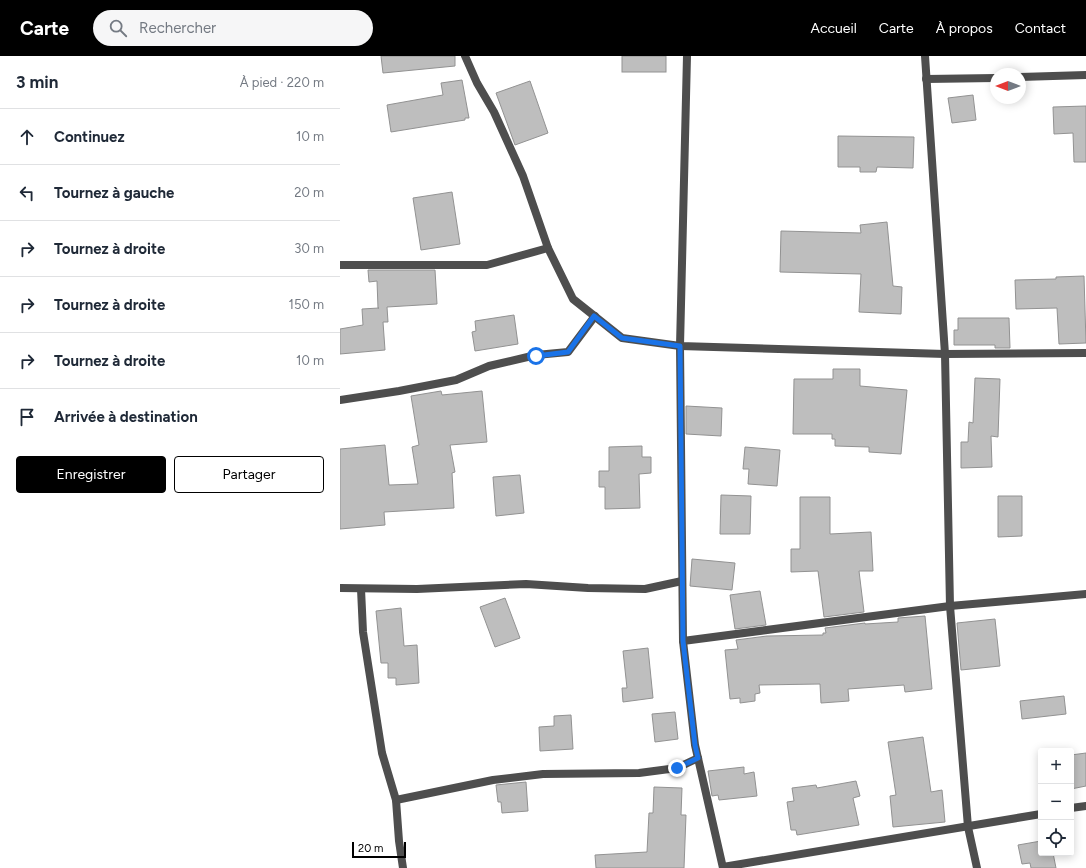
<!DOCTYPE html>
<html lang="fr">
<head>
<meta charset="utf-8">
<style>
	body { margin:0; font-family:Figtree,sans-serif; background:#f6f6f7; color:#1f2937 }
	.controls { position:absolute; right:12px; bottom:12px; display:grid; overflow:hidden; border-radius:4px; box-shadow:0 2px 10px #0003 }
	.controls button { width:36px; height:36px; display:grid; place-items:center; padding:0; border:0; border-bottom:1px solid #e0e1e3; background:#fff; color:#1f2937; font:20px sans-serif }
	.compass { position:absolute; left:650px; top:12px; width:36px; height:36px; border-radius:50%; background:#fff; box-shadow:0 2px 10px #0003; rotate:270deg }
	.scale { position:absolute; left:12px; bottom:10px; width:54px; box-sizing:border-box; padding-left:4px; border:2px solid #000; border-top:0; font-size:11px; line-height:14px; white-space:nowrap; color:#000; -webkit-text-stroke:3px #fff; paint-order:stroke }
	.stop { position:absolute; width:12px; height:12px; margin:-9px; border:3px solid #1a73e8; border-radius:50%; background:#fff }
	.stop.end { background:#1a73e8; border-color:#fff; box-shadow:0 1px 4px #0008 }
	.list { margin:0; padding:0; list-style:none }
	h2 { display:flex; justify-content:space-between; align-items:center; height:52px; margin:0; padding:0 16px; font-size:17px }
	h2 small { font-size:13px; font-weight:400; color:#747a83 }
	.list li { display:grid; grid-template-columns:26px 1fr auto; gap:12px; align-items:center; box-sizing:border-box; height:56px; padding:0 16px; border-top:1px solid #e0e1e3 }
	.list b { display:block; font-size:15px; white-space:nowrap }
	.list em { font-size:13px; font-style:normal; color:#747a83 }
	.actions { display:flex; gap:8px; padding:12px 16px }
	.actions a { flex:1; padding:9px 0; border:1px solid #000; border-radius:4px; text-align:center; font-size:14px; color:#000 }
	.actions .main { background:#000; color:#fff }
	.icon { flex:none; width:22px; height:22px; fill:none; stroke:currentColor; stroke-width:2; stroke-linecap:round; stroke-linejoin:round }
	.map { position:relative; flex:none; width:746px; height:812px; overflow:hidden }
	header { display:flex; align-items:center; gap:24px; box-sizing:border-box; height:56px; padding:0 20px; background:#000; color:#fff }
	header strong { font-size:19px }
	nav { display:flex; gap:22px; margin-inline-start:auto; font-size:14px }
	.search { width:280px; height:36px; background:#f6f6f7; display:flex; align-items:center; gap:10px; box-sizing:border-box; padding:0 14px; border-radius:22px; color:#747a83; font-size:15px }
	main { display:flex }
	aside { flex:1; background:#fff }
	.map>svg:first-child { display:block }
	.building { fill:#bebebe; stroke:#929292 }
	.lines { fill:none; stroke-linecap:round; stroke-linejoin:round }
	.street { stroke:#4e4e4e; stroke-width:8 }
	.route { stroke:#1a73e8; stroke-width:5 }
</style>
</head>
<body>
<header>
<strong>Carte</strong>
<div class="search"><svg class="icon" aria-label="search" viewBox="0 0 24 24"><circle cx="10" cy="10" r="6"/><path d="M15 15l6 6"/></svg>Rechercher</div>
<nav><a>Accueil</a><a>Carte</a><a>À propos</a><a>Contact</a></nav>
</header>
<main>
<aside>
<h2>3 min<small>À pied · 220 m</small></h2>
<ul class="list">
<li><svg class="icon" aria-label="ahead" viewBox="0 0 24 24"><path d="M12 20V5M6 11l6-6 6 6"/></svg><div><b>Continuez</b></div><em>10 m</em></li>
<li><svg class="icon" aria-label="left" viewBox="0 0 24 24"><path d="M17 20v-9H6M10 6l-5 5 5 5"/></svg><div><b>Tournez à gauche</b></div><em>20 m</em></li>
<li><svg class="icon" aria-label="right" viewBox="0 0 24 24"><path d="M7 20v-9h11M14 6l5 5-5 5"/></svg><div><b>Tournez à droite</b></div><em>30 m</em></li>
<li><svg class="icon" aria-label="right" viewBox="0 0 24 24"><path d="M7 20v-9h11M14 6l5 5-5 5"/></svg><div><b>Tournez à droite</b></div><em>150 m</em></li>
<li><svg class="icon" aria-label="right" viewBox="0 0 24 24"><path d="M7 20v-9h11M14 6l5 5-5 5"/></svg><div><b>Tournez à droite</b></div><em>10 m</em></li>
<li><svg class="icon" aria-label="arrive" viewBox="0 0 24 24"><path d="M6 21V4h12l-3 4 3 4H6"/></svg><div><b>Arrivée à destination</b></div></li>
</ul>
<div class="actions"><a class="main">Enregistrer</a><a>Partager</a></div>
</aside>
<div class="map">
<svg width="746" height="812" viewBox="0 0 746 812">
	<rect width="100%" height="100%" fill="#fff"/>
	<g class="building">
		<path d="M 41,0 L 115,0 L 115,10 L 43,17 Z"/>
		<rect x="282" y="0" width="44" height="16"/>
		<path d="M 122,24 L 129,62 L 125,62 L 125,64 L 51,76 L 47,49 L 103,39 L 101,27 Z"/>
		<path d="M 190,25 L 208,77 L 175,89 L 156,37 Z"/>
		<path d="M 633,39 L 636,64 L 612,67 L 608,42 Z"/>
		<path d="M 746,50 L 746,106 L 734,106 L 733,77 L 714,78 L 713,51 Z"/>
		<path d="M 498,80 L 574,81 L 573,112 L 537,111 L 536,116 L 520,116 L 520,111 L 498,111 Z"/>
		<path d="M 112,136 L 120,188 L 81,194 L 73,142 Z"/>
		<path d="M 547,166 L 553,230 L 562,231 L 561,258 L 519,256 L 521,218 L 440,216 L 441,175 L 521,177 L 520,169 Z"/>
		<path d="M 28,214 L 95,214 L 97,248 L 47,251 L 48,266 L 43,266 L 45,294 L 0,298 L 0,273 L 23,269 L 22,253 L 39,252 L 38,252 L 37,225 L 29,226 Z"/>
		<path d="M 744,220 L 746,287 L 719,288 L 717,252 L 676,253 L 675,224 L 716,223 L 716,221 Z"/>
		<path d="M 174,259 L 178,288 L 135,295 L 132,276 L 136,275 L 135,265 Z"/>
		<path d="M 618,262 L 669,262 L 670,292 L 655,292 L 655,289 L 614,289 L 614,274 L 618,274 Z"/>
		<path d="M 493,313 L 520,313 L 520,330 L 567,334 L 561,398 L 529,396 L 529,391 L 495,390 L 495,383 L 492,383 L 492,378 L 453,378 L 454,323 L 493,323 Z"/>
		<path d="M 635,322 L 660,323 L 658,381 L 651,380 L 652,411 L 621,412 L 621,386 L 628,386 L 629,366 L 633,367 Z"/>
		<path d="M 101,335 L 102,339 L 142,335 L 147,386 L 110,389 L 115,416 L 112,417 L 114,452 L 44,456 L 45,469 L 0,473 L 0,393 L 45,389 L 49,429 L 78,428 L 72,391 L 79,389 L 71,340 Z"/>
		<path d="M 346,350 L 382,352 L 381,380 L 346,378 Z"/>
		<path d="M 302,390 L 302,401 L 311,401 L 311,417 L 299,418 L 300,452 L 265,453 L 265,431 L 259,431 L 259,415 L 269,415 L 269,391 Z"/>
		<path d="M 405,391 L 440,394 L 437,430 L 408,428 L 409,413 L 403,413 Z"/>
		<path d="M 180,419 L 184,457 L 156,460 L 153,421 Z"/>
		<path d="M 381,439 L 411,440 L 410,478 L 380,478 Z"/>
		<path d="M 658,440 L 682,440 L 682,480 L 658,481 Z"/>
		<path d="M 460,441 L 490,441 L 490,478 L 531,476 L 533,515 L 519,515 L 524,556 L 484,561 L 478,515 L 451,516 L 451,493 L 460,493 Z"/>
		<path d="M 352,503 L 395,507 L 392,534 L 350,530 Z"/>
		<path d="M 420,535 L 426,569 L 395,573 L 390,539 Z"/>
		<path d="M 165,542 L 180,582 L 155,591 L 140,551 Z"/>
		<path d="M 61,552 L 64,590 L 77,589 L 79,627 L 56,629 L 56,622 L 48,622 L 48,607 L 41,607 L 36,555 Z"/>
		<path d="M 585,560 L 592,633 L 565,636 L 564,629 L 508,633 L 509,645 L 481,647 L 480,628 L 419,629 L 420,637 L 415,638 L 415,645 L 400,647 L 400,642 L 390,643 L 385,594 L 398,593 L 396,584 L 427,580 L 483,579 L 483,577 L 486,577 L 485,572 L 525,567 L 525,568 L 558,566 L 558,562 Z"/>
		<path d="M 655,563 L 660,610 L 621,614 L 617,567 Z"/>
		<path d="M 308,592 L 313,642 L 283,646 L 282,632 L 287,632 L 283,595 Z"/>
		<path d="M 724,640 L 726,658 L 682,663 L 680,645 Z"/>
		<path d="M 335,656 L 338,683 L 315,686 L 312,658 Z"/>
		<path d="M 231,659 L 233,693 L 200,695 L 199,671 L 214,670 L 214,660 Z"/>
		<path d="M 583,681 L 591,736 L 602,734 L 605,766 L 553,771 L 550,740 L 556,739 L 548,686 Z"/>
		<path d="M 746,697 L 746,730 L 731,733 L 731,699 Z"/>
		<path d="M 404,711 L 404,718 L 414,716 L 417,740 L 379,744 L 378,739 L 372,740 L 368,715 Z"/>
		<path d="M 516,725 L 520,740 L 513,742 L 519,769 L 457,779 L 456,774 L 451,774 L 447,746 L 454,745 L 452,732 L 476,729 L 477,732 Z"/>
		<path d="M 186,726 L 188,755 L 162,757 L 161,746 L 158,746 L 156,729 Z"/>
		<path d="M 314,731 L 342,732 L 341,759 L 346,759 L 344,812 L 256,812 L 255,799 L 307,796 L 309,757 L 313,757 Z"/>
		<path d="M 701,785 L 701,797 L 713,797 L 716,812 L 691,812 L 690,807 L 682,808 L 678,789 Z"/>
	</g>
	<g class="lines">
		<g class="street">
			<path d="M 125,0 L 137,27 L 154,56 L 183,120 L 208,192 L 233,243 L 282,282 L 340,290 L 605,298 L 746,297"/>
			<path d="M 347,0 L 340,290 L 343,585 L 355,689 L 383,812"/>
			<path d="M 585,0 L 605,298 L 610,550 L 628,771 L 637,812"/>
			<path d="M 680,21 L 746,19"/>
			<path d="M 586,23 L 656,22"/>
			<path d="M 0,209 L 147,209 L 208,192"/>
			<path d="M 0,344 L 59,335 L 116,324 L 149,310 L 196,299 L 228,296 L 255,260"/>
			<path d="M 0,532 L 77,533 L 186,528 L 248,532 L 305,533 L 342,525"/>
			<path d="M 21,533 L 23,576 L 42,697 L 56,744 L 59,785 L 63,812"/>
			<path d="M 343,585 L 610,550 L 746,538"/>
			<path d="M 56,744 L 153,724 L 203,718 L 299,717 L 337,712 L 358,702"/>
			<path d="M 731,752 L 746,750"/>
			<path d="M 383,811 L 701,758"/>
		</g>
	</g>
	<g class="lines">
		<path class="route" d="M 196,300 L 228,296 L 254,260 L 282,282 L 340,290 L 343,585 L 355,689 L 358,702 L 337,712"/>
	</g>
</svg>
<div class="controls">
<button>+</button>
<button>−</button>
<button><svg class="icon" aria-label="locate" viewBox="0 0 24 24"><circle cx="12" cy="12" r="6"/><path d="M12 2v4M12 18v4M2 12h4M18 12h4"/></svg></button>
</div>
<svg class="compass" viewBox="-18 -18 36 36"><path d="M0-13l5 13h-10z" fill="#e53935"/><path d="M0 13l5-13h-10z" fill="#747a83"/></svg>
<div class="scale">20 m</div>
<div class="stop" style="left:196px;top:300px"></div>
<div class="stop end" style="left:337px;top:712px"></div>
</div>
</main>
</body>
</html>
